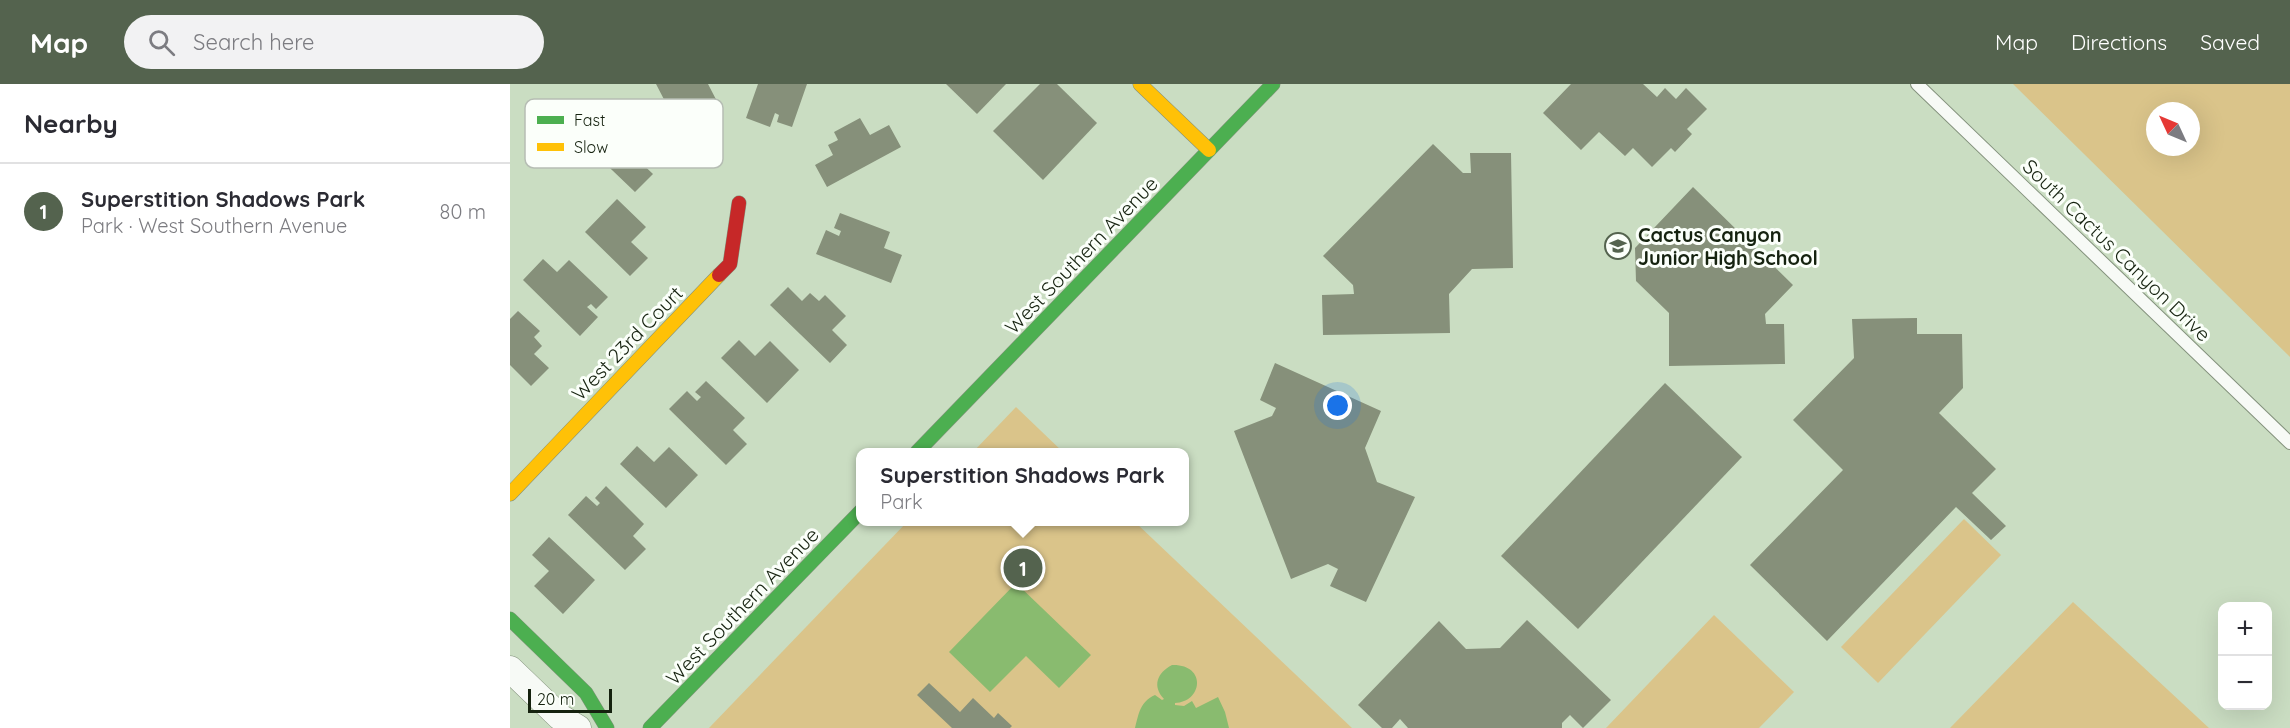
<!DOCTYPE html>
<html lang="en">
<head>
<meta charset="utf-8">
<style>
	body { margin:0; font-family:Quicksand,sans-serif; background:#f2f2f3; color:#2b2b33 }
	.controls { position:absolute; right:18px; bottom:18px; display:grid; overflow:hidden; border-radius:12px; box-shadow:0 6px 24px #0002 }
	.controls button { width:54px; height:54px; display:grid; place-items:center; padding:0; border:0; border-bottom:2px solid #e1e1e2; background:#fff; color:#2b2b33; font:30px sans-serif }
	.compass { position:absolute; left:1636px; top:18px; width:54px; height:54px; border-radius:50%; background:#fff; box-shadow:0 6px 24px #0002; rotate:314deg }
	.scale { position:absolute; left:18px; bottom:15px; width:84px; box-sizing:border-box; padding-left:6px; border:3px solid #15220f; border-top:0; font-size:16px; line-height:21px; white-space:nowrap; color:#15220f; -webkit-text-stroke:4px #fbfffa; paint-order:stroke }
	.you { position:absolute; left:828px; top:322px; width:21px; height:21px; margin:-15px; border:4px solid #fff; border-radius:50%; background:#1a73e8; box-shadow:0 0 0 9px #1a73e833 }
	.badge { display:grid; place-items:center; width:39px; height:39px; border-radius:50%; background:#54634e; color:#fff; font-size:20px; font-weight:700 }
	.pin { position:absolute; translate:-50% -50%; border:3px solid #fff; box-shadow:0 2px 6px #0006 }
	.popup { position:absolute; left:346px; top:364px; width:333px; height:78px; box-sizing:border-box; display:grid; place-content:center; border-radius:12px; background:#fff; filter:drop-shadow(0 2px 4px #0005); font-size:20px; white-space:nowrap; color:#7c7c81 }
	.popup b { font-size:22px; color:#2b2b33 }
	.popup::after { content:''; position:absolute; left:50%; top:100%; margin-left:-12px; border:12px solid transparent; border-top-color:#fff }
	.list { margin:0; padding:0; list-style:none }
	h2 { display:flex; justify-content:space-between; align-items:center; height:78px; margin:0; padding:0 24px; font-size:26px }
	h2 small { font-size:20px; font-weight:400; color:#7c7c81 }
	.list li { display:grid; grid-template-columns:39px 1fr auto; gap:18px; align-items:center; box-sizing:border-box; height:96px; padding:0 24px; border-top:2px solid #e1e1e2 }
	.list b { display:block; font-size:22px; white-space:nowrap }
	.list p { margin:0; font-size:20px; white-space:nowrap; color:#7c7c81 }
	.list em { font-size:20px; font-style:normal; color:#7c7c81 }
	.icon { flex:none; width:33px; height:33px; fill:none; stroke:currentColor; stroke-width:2; stroke-linecap:round; stroke-linejoin:round }
	.map { position:relative; flex:none; width:1780px; height:644px; overflow:hidden }
	header { display:flex; align-items:center; gap:36px; box-sizing:border-box; height:84px; padding:0 30px; background:#54634e; color:#fff }
	header strong { font-size:28px }
	nav { display:flex; gap:33px; margin-inline-start:auto; font-size:21px }
	.search { width:420px; height:54px; background:#f2f2f3; display:flex; align-items:center; gap:15px; box-sizing:border-box; padding:0 21px; border-radius:33px; color:#7c7c81; font-size:22px }
	main { display:flex }
	aside { flex:1; background:#fff }
	.map>svg:first-child { display:block }
	.green { fill:#dac48a; fill-rule:evenodd }
	.water { fill:#89bb6f }
	.building { fill:#86907a }
	.lines { fill:none; stroke-linecap:round; stroke-linejoin:round }
	.lane-casing { stroke:#84927d; stroke-width:14 }
	.street-casing { stroke:#84927d; stroke-width:27 }
	.fast-casing { stroke:#84927d; stroke-width:15 }
	.slow-casing { stroke:#84927d; stroke-width:15 }
	.jam-casing { stroke:#84927d; stroke-width:15 }
	.lane { stroke:#f7faf6; stroke-width:12 }
	.street { stroke:#f7faf6; stroke-width:26 }
	.fast { stroke:#4caf50; stroke-width:14 }
	.slow { stroke:#ffc107; stroke-width:14 }
	.jam { stroke:#c62828; stroke-width:14 }
	.labels { text-anchor:middle; dominant-baseline:central; stroke-width:6; stroke-linejoin:round; paint-order:stroke }
	.poi-label { font-size:20px; font-weight:bold; fill:#15220f; stroke:#fbfffa; text-anchor:start }
	.street-label { font-size:20px; fill:#15220f; stroke:#fbfffa }
	.key { fill:#fbfffa; stroke:#b6bdb4; stroke-width:1.5 }
	.key-label { font-size:16px; fill:#15220f }
</style>
</head>
<body>
<header>
<strong>Map</strong>
<div class="search"><svg class="icon" aria-label="search" viewBox="0 0 24 24"><circle cx="10" cy="10" r="6"/><path d="M15 15l6 6"/></svg>Search here</div>
<nav><a>Map</a><a>Directions</a><a>Saved</a></nav>
</header>
<main>
<aside>
<h2>Nearby<small></small></h2>
<ul class="list">
<li><span class="badge">1</span><div><b>Superstition Shadows Park</b><p>Park · West Southern Avenue</p></div><em>80 m</em></li>
</ul>
</aside>
<div class="map">
<svg width="1780" height="644" viewBox="0 0 1780 644">
	<rect width="100%" height="100%" fill="#caddc2"/>
	<g class="green">
		<path d="M 1503,0 L 1780,0 L 1780,273 ZM 1645,27 L 1681,27 L 1681,63 L 1645,63 Z"/>
		<path d="M 506,323 L 553,368 L 463,368 Z"/>
		<path d="M 1454,435 L 1491,471 L 1368,599 L 1331,563 Z"/>
		<path d="M 397,438 L 625,438 L 842,644 L 199,644 Z"/>
		<path d="M 1563,518 L 1699,644 L 1440,644 Z"/>
		<path d="M 1204,531 L 1284,608 L 1249,644 L 1096,644 Z"/>
	</g>
	<g class="water">
		<path d="M 506,499 L 581,571 L 549,604 L 516,572 L 480,608 L 439,568 Z"/>
		<path d="M 662,581 C 697,580 693,618 665,619 L 665,621 L 674,622 L 682,617 L 686,624 L 708,613 L 715,628 L 719,644 L 625,644 C 629,629 630,618 645,611 L 652,616 L 654,615 C 642,602 647,589 662,581 Z"/>
	</g>
	<g class="building">
		<path d="M 146,0 L 198,0 L 211,25 L 197,32 L 194,26 L 189,28 L 195,41 L 173,52 Z"/>
		<path d="M 248,0 L 297,0 L 282,43 L 267,38 L 269,31 L 265,29 L 260,43 L 236,34 Z"/>
		<path d="M 436,0 L 496,0 L 467,30 Z"/>
		<path d="M 530,0 L 547,0 L 587,39 L 533,96 L 483,47 Z"/>
		<path d="M 1061,0 L 1133,0 L 1147,13 L 1155,4 L 1166,15 L 1176,4 L 1197,25 L 1177,45 L 1182,50 L 1165,68 L 1161,64 L 1142,83 L 1123,64 L 1115,72 L 1089,48 L 1071,66 L 1033,29 Z"/>
		<path d="M 112,30 L 141,59 L 126,74 L 143,90 L 125,108 L 79,64 Z"/>
		<path d="M 350,34 L 360,51 L 379,41 L 391,63 L 317,103 L 305,81 L 323,71 L 318,61 L 328,56 L 324,48 Z"/>
		<path d="M 923,60 L 953,89 L 961,89 L 960,69 L 1001,69 L 1003,184 L 962,185 L 939,210 L 940,249 L 813,251 L 812,211 L 844,210 L 843,201 L 813,172 Z"/>
		<path d="M 1183,103 L 1283,201 L 1255,230 L 1256,240 L 1274,240 L 1275,280 L 1159,282 L 1159,229 L 1126,197 L 1125,164 Z"/>
		<path d="M 107,115 L 136,143 L 121,158 L 138,174 L 120,192 L 75,148 Z"/>
		<path d="M 330,129 L 380,148 L 374,164 L 392,171 L 381,199 L 306,170 L 316,146 L 329,152 L 331,147 L 324,144 Z"/>
		<path d="M 33,175 L 47,188 L 59,176 L 98,213 L 86,225 L 81,220 L 77,223 L 88,233 L 70,252 L 13,196 Z"/>
		<path d="M 278,203 L 292,217 L 300,209 L 309,217 L 315,211 L 336,232 L 322,246 L 337,261 L 320,279 L 260,221 Z"/>
		<path d="M 8,227 L 30,247 L 24,253 L 32,262 L 24,270 L 39,284 L 21,302 L 0,281 L 0,235 Z"/>
		<path d="M 1407,234 L 1407,250 L 1452,250 L 1453,304 L 1429,329 L 1486,385 L 1462,409 L 1496,442 L 1481,456 L 1446,423 L 1317,557 L 1240,481 L 1333,386 L 1283,336 L 1344,274 L 1342,235 Z"/>
		<path d="M 229,256 L 245,272 L 260,257 L 289,286 L 257,319 L 211,274 Z"/>
		<path d="M 765,279 L 871,327 L 855,364 L 867,398 L 905,413 L 856,518 L 820,502 L 828,485 L 818,480 L 781,495 L 724,347 L 762,332 L 766,324 L 750,316 Z"/>
		<path d="M 196,297 L 235,334 L 223,346 L 237,360 L 216,381 L 159,325 L 177,307 L 187,317 L 191,313 L 185,308 Z"/>
		<path d="M 1155,299 L 1232,373 L 1068,545 L 991,472 Z"/>
		<path d="M 127,362 L 144,378 L 159,363 L 188,391 L 156,424 L 110,380 Z"/>
		<path d="M 96,402 L 134,440 L 123,452 L 136,465 L 115,486 L 58,431 L 76,412 L 87,422 L 90,419 L 85,414 Z"/>
		<path d="M 39,453 L 85,496 L 53,530 L 24,502 L 39,487 L 22,471 Z"/>
		<path d="M 1017,536 L 1101,616 L 1073,644 L 1060,631 L 1052,639 L 1052,644 L 898,644 L 890,635 L 882,644 L 872,644 L 848,621 L 929,537 L 956,565 L 990,564 Z"/>
		<path d="M 419,599 L 450,628 L 463,614 L 484,634 L 488,629 L 502,642 L 500,644 L 442,644 L 407,611 Z"/>
	</g>
	<g class="lines">
		<defs>
			<path id="lane" d="M 1407,0 L 1780,359"/>
			<path id="street" d="M 0,585 L 50,633 L 68,644"/>
			<g id="fast">
				<path d="M 407,368 L 763,0"/>
				<path d="M 0,535 L 76,609 L 97,644"/>
				<path d="M 140,644 L 351,427"/>
			</g>
			<g id="slow">
				<path d="M 630,0 L 699,66"/>
				<path d="M 0,410 L 209,191"/>
			</g>
			<path id="jam" d="M 209,191 L 220,180 L 229,119"/>
		</defs>
		<use href="#lane" class="lane-casing"/>
		<use href="#street" class="street-casing"/>
		<use href="#fast" class="fast-casing"/>
		<use href="#slow" class="slow-casing"/>
		<use href="#jam" class="jam-casing"/>
		<use href="#lane" class="lane"/>
		<use href="#street" class="street"/>
		<use href="#fast" class="fast"/>
		<use href="#slow" class="slow"/>
		<use href="#jam" class="jam"/>
	</g>
	<defs>
		<symbol id="school-ring" viewBox="-11 -11 22 22"><circle r="9.5" fill="#fbfffa" stroke="#54634e" stroke-width="1.5"/><path d="M0-5L7-2L0 1L-7-2ZM-4 1L0 2.5L4 1V4Q0 6-4 4Z" fill="#54634e"/></symbol>
	</defs>
	<g fill-rule="evenodd">
		<use href="#school-ring" x="1093" y="147" width="30" height="30"/>
	</g>
	<g class="labels">
		<g class="poi-label">
			<text x="1128" y="150">Cactus Canyon<tspan x="1128" dy="23">Junior High School</tspan></text>
		</g>
		<g class="street-label">
			<text transform="translate(1607 166) rotate(44)">South Cactus Canyon Drive</text>
			<text transform="translate(571 171) rotate(-46)">West Southern Avenue</text>
			<text transform="translate(117 259) rotate(-46)">West 23rd Court</text>
			<text transform="translate(232 522) rotate(-46)">West Southern Avenue</text>
		</g>
	</g>
	<rect x="15" y="15" width="198" height="69" rx="9" class="key"/>
	<rect x="27" y="32" width="27" height="8" fill="#4caf50"/>
	<rect x="27" y="59" width="27" height="8" fill="#ffc107"/>
	<g class="key-label">
		<text x="64" y="42">Fast</text>
		<text x="64" y="69">Slow</text>
	</g>
</svg>
<div class="controls">
<button>+</button>
<button>−</button>
</div>
<svg class="compass" viewBox="-18 -18 36 36"><path d="M0-13l5 13h-10z" fill="#e53935"/><path d="M0 13l5-13h-10z" fill="#7c7c81"/></svg>
<div class="scale">20 m</div>
<div class="you"></div>
<div class="pin badge" style="left:513px;top:484px">1</div>
<div class="popup"><b>Superstition Shadows Park</b>Park</div>
</div>
</main>
</body>
</html>
